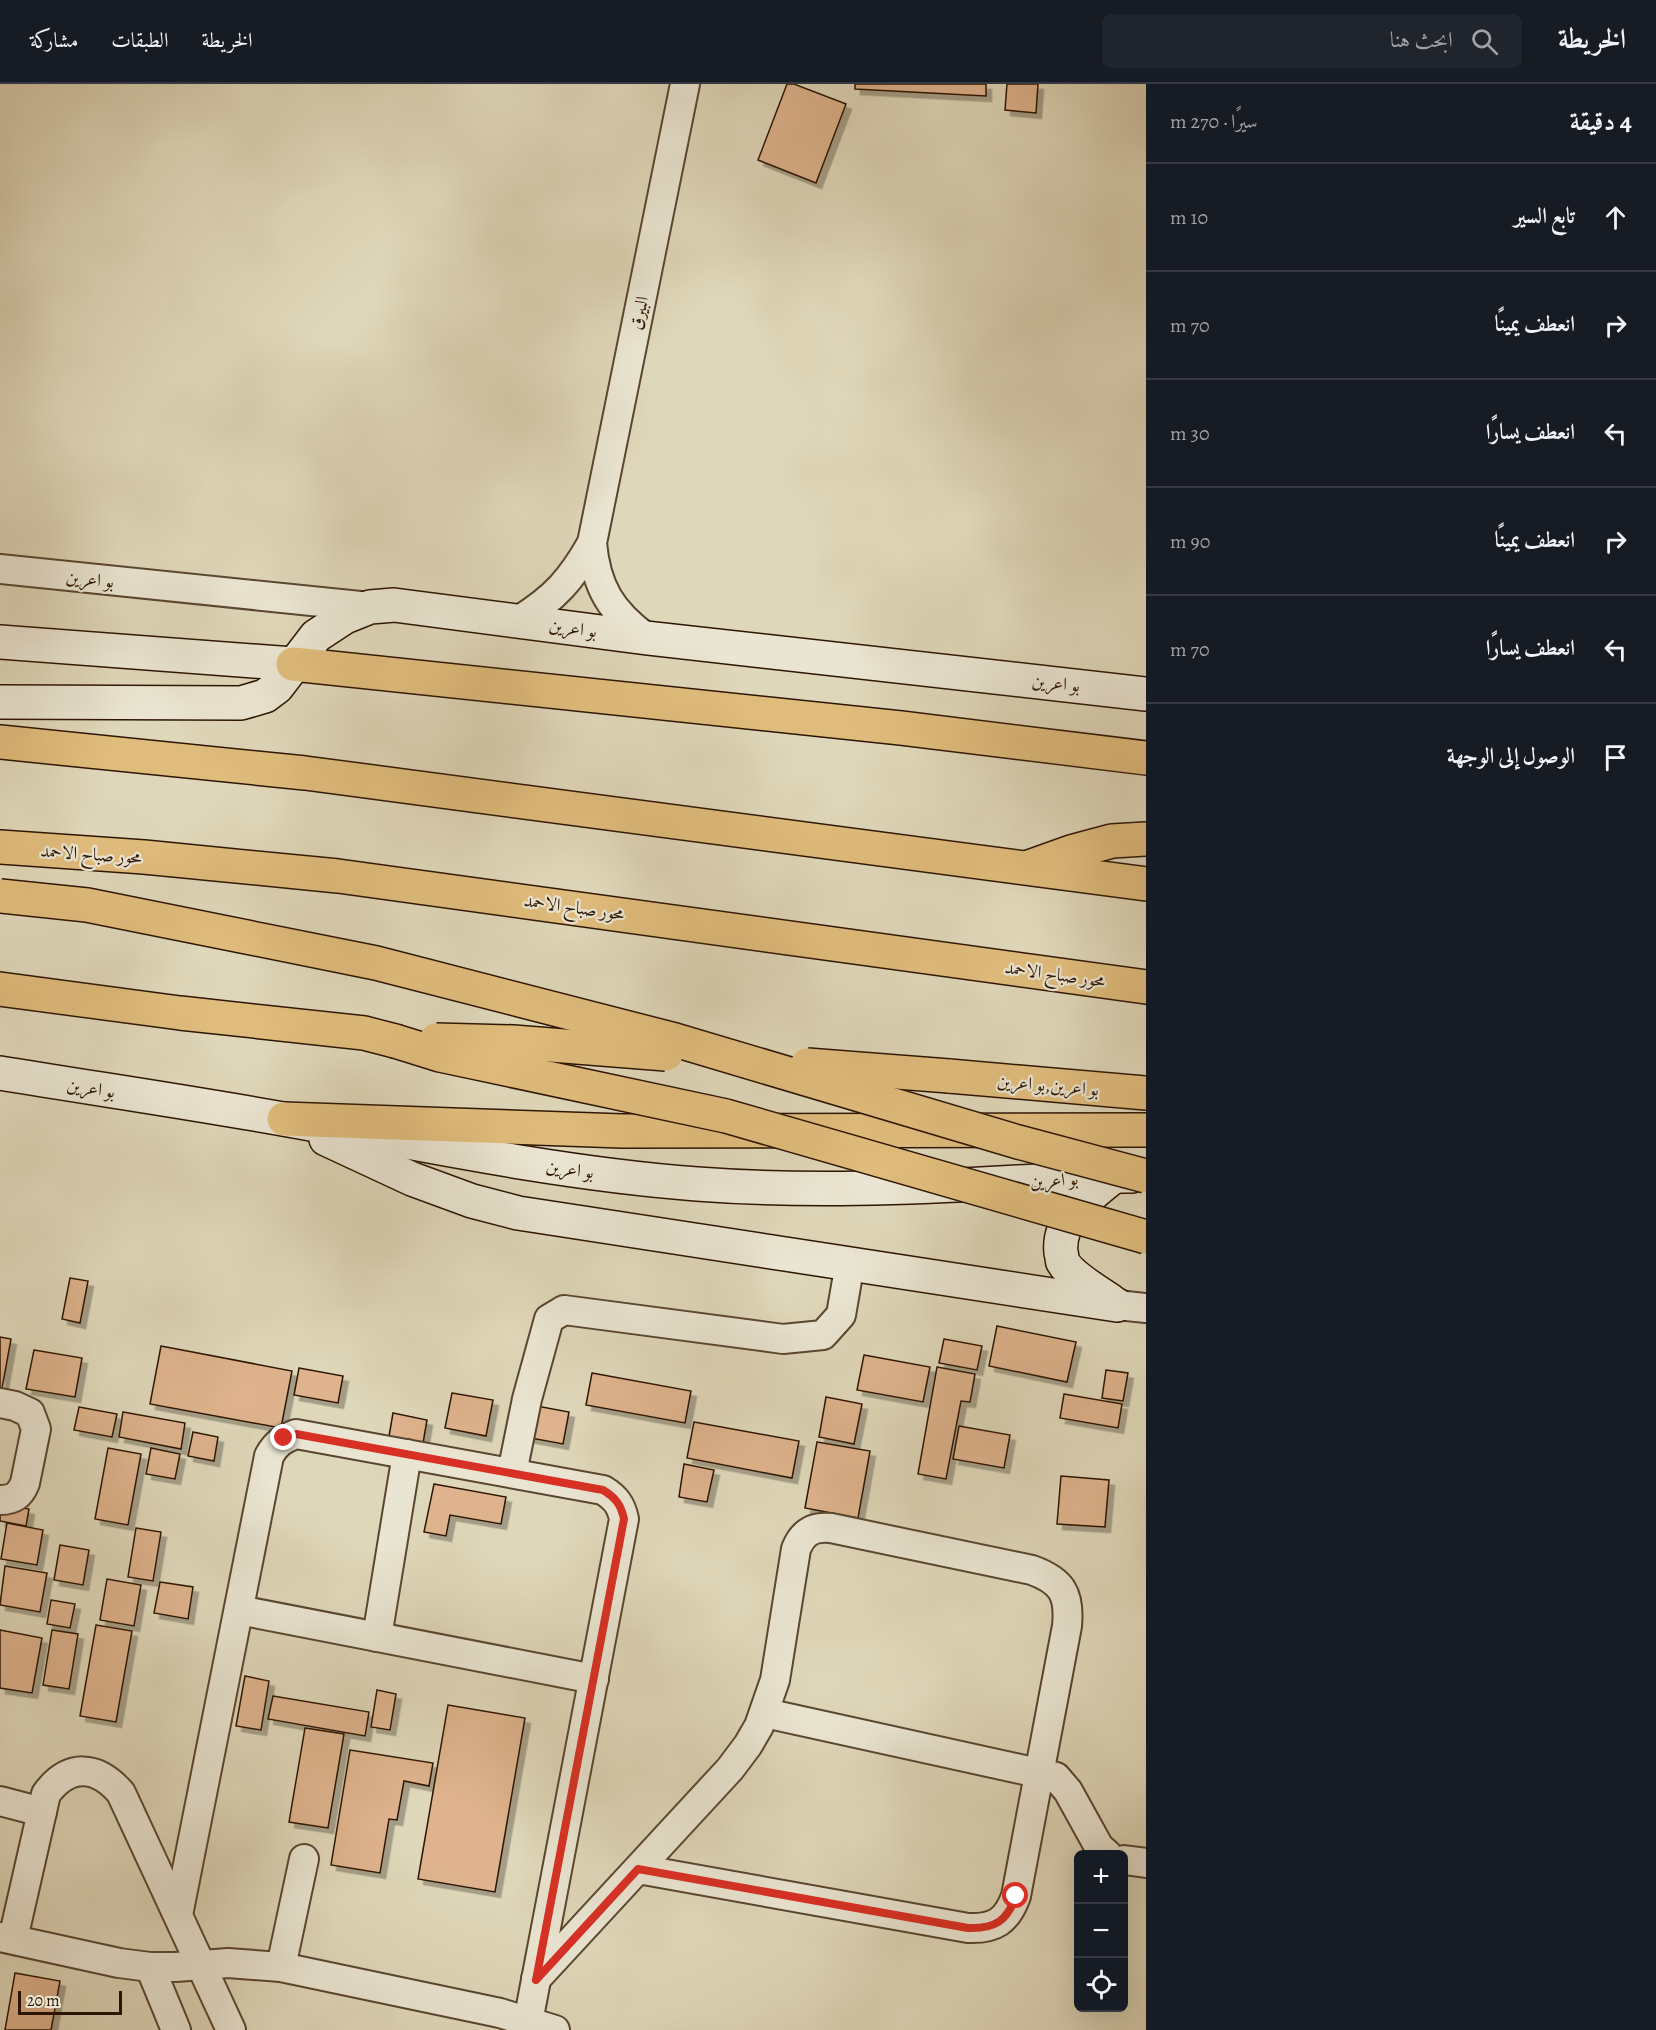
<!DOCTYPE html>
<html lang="ar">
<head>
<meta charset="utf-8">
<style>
	body { margin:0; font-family:Alegreya,Amiri,serif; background:#20242c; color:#f1f3f6; direction:rtl }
	.controls { position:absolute; right:18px; bottom:18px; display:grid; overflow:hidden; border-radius:9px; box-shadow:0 6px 24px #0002 }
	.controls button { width:54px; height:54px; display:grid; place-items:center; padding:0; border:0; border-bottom:2px solid #363941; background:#171b24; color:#f1f3f6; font:30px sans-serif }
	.scale { position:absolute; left:18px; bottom:15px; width:104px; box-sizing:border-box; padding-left:6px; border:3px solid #2d1503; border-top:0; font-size:16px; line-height:21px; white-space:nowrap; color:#2d1503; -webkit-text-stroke:4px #eae5d2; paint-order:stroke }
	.stop { position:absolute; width:18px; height:18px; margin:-14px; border:4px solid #d93025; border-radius:50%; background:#fff }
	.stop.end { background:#d93025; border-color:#fff; box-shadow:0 2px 6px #0008 }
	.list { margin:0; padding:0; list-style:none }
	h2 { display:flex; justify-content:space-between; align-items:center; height:78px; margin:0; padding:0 24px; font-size:26px }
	h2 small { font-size:20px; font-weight:400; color:#9ea1a6 }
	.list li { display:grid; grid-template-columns:39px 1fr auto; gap:18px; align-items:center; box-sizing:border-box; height:108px; padding:0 24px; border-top:2px solid #363941 }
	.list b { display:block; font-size:22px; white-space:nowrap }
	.list em { font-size:20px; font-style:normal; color:#9ea1a6 }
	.icon { flex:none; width:33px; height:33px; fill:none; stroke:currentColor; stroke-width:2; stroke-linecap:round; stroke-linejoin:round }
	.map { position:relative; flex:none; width:1146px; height:1946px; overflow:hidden; direction:ltr }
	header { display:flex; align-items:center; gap:36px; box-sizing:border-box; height:84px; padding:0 30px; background:#171b24; border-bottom:2px solid #363941 }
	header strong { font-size:28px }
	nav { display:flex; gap:33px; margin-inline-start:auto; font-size:21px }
	.search { width:420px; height:54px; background:#20242c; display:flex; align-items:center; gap:15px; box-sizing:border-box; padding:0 21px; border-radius:9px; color:#9ea1a6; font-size:22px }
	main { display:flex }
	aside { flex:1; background:#171b24 }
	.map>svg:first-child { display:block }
	.building { fill:#deb38d; stroke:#2d1503; stroke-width:1.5; filter:url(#shadow) }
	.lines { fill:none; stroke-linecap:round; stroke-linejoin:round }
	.street-casing { stroke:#5a4630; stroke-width:32 }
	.secondary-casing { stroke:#2d1503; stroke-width:36 }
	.highway-casing { stroke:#2d1503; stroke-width:36 }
	.street { stroke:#eae5d2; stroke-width:28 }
	.secondary { stroke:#eae5d2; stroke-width:33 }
	.highway { stroke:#e0bc7c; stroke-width:33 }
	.highway-bridge-casing { stroke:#2d1503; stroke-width:36; stroke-linecap:butt }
	.highway-bridge { stroke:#e0bc7c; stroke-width:33 }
	.route { stroke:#d93025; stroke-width:8 }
	.labels { text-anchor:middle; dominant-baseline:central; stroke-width:4.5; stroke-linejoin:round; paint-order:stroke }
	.street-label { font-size:18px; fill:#2d1503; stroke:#eae5d2 }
</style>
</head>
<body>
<header>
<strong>الخريطة</strong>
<div class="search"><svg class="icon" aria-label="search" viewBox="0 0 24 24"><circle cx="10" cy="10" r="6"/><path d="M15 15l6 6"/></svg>ابحث هنا</div>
<nav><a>الخريطة</a><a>الطبقات</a><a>مشاركة</a></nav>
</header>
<main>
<aside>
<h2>4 دقيقة<small>سيرًا · 270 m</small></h2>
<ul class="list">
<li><svg class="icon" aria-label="ahead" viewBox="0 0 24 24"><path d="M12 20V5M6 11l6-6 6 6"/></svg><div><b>تابع السير</b></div><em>10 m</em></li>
<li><svg class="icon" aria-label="right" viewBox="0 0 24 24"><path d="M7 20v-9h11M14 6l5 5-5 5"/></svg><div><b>انعطف يمينًا</b></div><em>70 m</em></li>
<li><svg class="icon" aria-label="left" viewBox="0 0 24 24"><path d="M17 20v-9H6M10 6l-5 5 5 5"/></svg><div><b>انعطف يسارًا</b></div><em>30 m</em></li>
<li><svg class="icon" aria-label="right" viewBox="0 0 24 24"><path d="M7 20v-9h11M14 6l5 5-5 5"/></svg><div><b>انعطف يمينًا</b></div><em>90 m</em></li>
<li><svg class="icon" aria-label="left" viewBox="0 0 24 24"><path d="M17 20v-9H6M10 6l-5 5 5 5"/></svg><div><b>انعطف يسارًا</b></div><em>70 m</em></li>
<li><svg class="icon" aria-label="arrive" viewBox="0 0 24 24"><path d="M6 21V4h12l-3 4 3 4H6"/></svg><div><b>الوصول إلى الوجهة</b></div></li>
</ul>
</aside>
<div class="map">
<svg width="1146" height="1946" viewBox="0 0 1146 1946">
	<defs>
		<filter id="shadow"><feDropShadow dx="5.5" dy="5.5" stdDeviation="0" flood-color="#0004"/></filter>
	</defs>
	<rect width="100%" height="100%" fill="#dfd7b9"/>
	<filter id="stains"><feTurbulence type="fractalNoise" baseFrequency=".00333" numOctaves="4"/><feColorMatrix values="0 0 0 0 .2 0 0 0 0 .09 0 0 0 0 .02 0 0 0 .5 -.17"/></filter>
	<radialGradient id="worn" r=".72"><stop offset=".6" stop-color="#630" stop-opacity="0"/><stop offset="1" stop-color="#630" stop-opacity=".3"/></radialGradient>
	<g class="building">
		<path d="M 787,0 L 794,0 L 846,20 L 816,99 L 758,76 Z"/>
		<path d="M 855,0 L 986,0 L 986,12 L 855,5 Z"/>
		<path d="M 1007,0 L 1038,0 L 1036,29 L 1005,26 Z"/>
		<path d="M 70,1194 L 88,1197 L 80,1239 L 62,1235 Z"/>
		<path d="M 997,1242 L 1076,1258 L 1067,1298 L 989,1282 Z"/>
		<path d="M 0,1253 L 11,1255 L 1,1310 L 0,1310 Z"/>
		<path d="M 944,1255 L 982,1262 L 977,1286 L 939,1279 Z"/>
		<path d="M 161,1262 L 292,1287 L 281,1344 L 150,1320 Z"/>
		<path d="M 34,1266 L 82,1274 L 75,1313 L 26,1305 Z"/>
		<path d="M 864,1271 L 930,1283 L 923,1318 L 857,1306 Z"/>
		<path d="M 937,1283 L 975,1290 L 970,1318 L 961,1317 L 946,1395 L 918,1390 Z"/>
		<path d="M 299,1284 L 343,1292 L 338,1319 L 294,1311 Z"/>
		<path d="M 1106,1286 L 1128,1289 L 1123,1317 L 1102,1314 Z"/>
		<path d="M 592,1289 L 691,1307 L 685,1339 L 586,1321 Z"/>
		<path d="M 452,1309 L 493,1316 L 486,1352 L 445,1344 Z"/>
		<path d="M 1064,1310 L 1122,1320 L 1118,1344 L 1060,1334 Z"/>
		<path d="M 826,1313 L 862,1320 L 854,1360 L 819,1353 Z"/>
		<path d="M 526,1320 L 569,1328 L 563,1360 L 520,1352 Z"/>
		<path d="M 79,1323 L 117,1330 L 112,1353 L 74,1346 Z"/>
		<path d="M 123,1328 L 185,1339 L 181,1365 L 119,1353 Z"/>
		<path d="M 393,1329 L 427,1336 L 422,1365 L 388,1358 Z"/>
		<path d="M 694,1338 L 799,1357 L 792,1394 L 687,1374 Z"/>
		<path d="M 959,1342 L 1010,1351 L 1004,1384 L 953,1375 Z"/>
		<path d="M 193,1348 L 218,1353 L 214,1377 L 188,1372 Z"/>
		<path d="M 817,1358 L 870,1367 L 858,1434 L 805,1424 Z"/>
		<path d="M 108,1364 L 141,1370 L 128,1441 L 95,1435 Z"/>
		<path d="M 151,1364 L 180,1370 L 175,1395 L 146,1390 Z"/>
		<path d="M 684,1380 L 714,1386 L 707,1418 L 679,1413 Z"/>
		<path d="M 1061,1392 L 1109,1396 L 1105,1443 L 1057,1440 Z"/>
		<path d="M 434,1400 L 506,1413 L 501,1440 L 450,1431 L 446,1452 L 424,1448 Z"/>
		<path d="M 0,1420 L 29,1425 L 26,1442 L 0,1437 Z"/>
		<path d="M 7,1439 L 43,1446 L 37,1481 L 1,1475 Z"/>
		<path d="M 136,1444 L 161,1448 L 153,1497 L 128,1493 Z"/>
		<path d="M 60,1461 L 89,1466 L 83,1501 L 54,1496 Z"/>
		<path d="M 5,1482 L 47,1489 L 40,1528 L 0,1521 Z"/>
		<path d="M 107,1495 L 141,1501 L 134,1542 L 100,1536 Z"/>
		<path d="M 160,1498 L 193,1503 L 188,1535 L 154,1529 Z"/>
		<path d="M 51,1516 L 75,1520 L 70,1544 L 47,1540 Z"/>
		<path d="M 96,1541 L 132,1547 L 116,1638 L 80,1632 Z"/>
		<path d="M 0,1546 L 42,1554 L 32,1609 L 0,1604 Z"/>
		<path d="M 52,1546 L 78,1550 L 69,1605 L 43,1601 Z"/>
		<path d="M 245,1592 L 269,1597 L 261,1646 L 236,1642 Z"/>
		<path d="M 377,1606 L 396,1610 L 390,1646 L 371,1643 Z"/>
		<path d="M 273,1612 L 369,1628 L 365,1652 L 268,1635 Z"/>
		<path d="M 448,1621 L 525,1634 L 495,1808 L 418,1795 Z"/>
		<path d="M 305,1644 L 344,1650 L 328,1744 L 289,1738 Z"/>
		<path d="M 350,1666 L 433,1679 L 429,1702 L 404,1697 L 397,1736 L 389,1735 L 380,1789 L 331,1781 Z"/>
		<path d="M 15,1889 L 60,1897 L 51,1946 L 5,1946 Z"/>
	</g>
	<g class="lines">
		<defs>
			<g id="street">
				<path d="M 0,485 L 370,523"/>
				<path d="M 518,537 C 555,514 571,496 592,459"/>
				<path d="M 647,554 C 611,528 596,503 592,459 L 685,0"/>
				<path d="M 1117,1221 L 1146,1224"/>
				<path d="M 0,1319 L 15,1322 L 30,1329 L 36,1345 L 25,1399 C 20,1411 14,1416 0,1416"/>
				<path d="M 512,1389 L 527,1315 L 549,1235 L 564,1226 L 783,1255 L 823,1251 L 841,1231 L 850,1179"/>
				<path d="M 239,1526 L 594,1595"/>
				<path d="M 377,1553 L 407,1370"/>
				<path d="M 765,1629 L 1056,1693 L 1068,1707 L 1099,1763 L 1107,1770"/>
				<path d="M 0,1717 L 42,1728"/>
				<path d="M 1124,1776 L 1146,1779"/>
				<path d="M 178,1831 L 269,1372 C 276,1359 283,1355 296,1350 L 603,1406 C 616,1414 621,1421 624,1435 L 528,1938"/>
				<path d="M 0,1853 L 119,1879 L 150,1883 L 176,1883 L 228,1879 L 281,1883 L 500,1929 L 555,1946"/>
				<path d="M 13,1855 L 46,1710 C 69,1679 97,1681 121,1709 L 231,1946"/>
				<path d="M 150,1883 L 176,1946"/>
				<path d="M 281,1883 L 304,1775"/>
				<path d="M 536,1895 L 730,1685 L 748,1661 L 759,1642 L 775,1596 L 796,1465 C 803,1448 813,1442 831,1444 L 1032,1486 C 1062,1497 1070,1510 1067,1542 L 1016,1812 C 1007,1837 995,1845 968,1844 L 638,1785"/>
			</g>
			<g id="secondary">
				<path d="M 0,558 L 293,580"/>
				<path d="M 0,618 L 241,619 L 265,612 L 277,603 L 316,552 L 345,533 L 370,523 L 394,521 L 647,554 L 1146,610"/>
				<path d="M 0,989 C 104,1006 208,1021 311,1040 C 439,1064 567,1090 697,1100 C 803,1108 911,1104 1018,1098 C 1056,1096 1094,1091 1132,1092"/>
				<path d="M 326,1055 L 412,1095 L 472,1117 L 518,1129 L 1117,1221"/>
				<path d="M 1111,1217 C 1098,1208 1070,1192 1063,1178 C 1062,1178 1062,1170 1061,1169 C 1057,1134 1090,1112 1114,1092"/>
			</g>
			<g id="highway">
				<path d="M 293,580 L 901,644 L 1146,674"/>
				<path d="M 0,658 L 305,689 L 1146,800"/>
				<path d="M 0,763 L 144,773 L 338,792 L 1146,903"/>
				<path d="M 1029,783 L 1071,768 L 1112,757 L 1146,755"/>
				<path d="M 0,905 L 180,929 L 364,949 L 395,957"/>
				<path d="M 949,992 L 1146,1009"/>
				<path d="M 284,1035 L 622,1047 L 1146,1046"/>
			</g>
		</defs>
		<use href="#street" class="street-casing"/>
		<use href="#secondary" class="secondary-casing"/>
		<use href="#highway" class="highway-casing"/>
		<use href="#street" class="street"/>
		<use href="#secondary" class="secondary"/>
		<use href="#highway" class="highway"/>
		<defs>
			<g id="highway-bridge">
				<path d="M 0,812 L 87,821 L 376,879 L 675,956 L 1018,1058 L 1146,1092"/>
				<path d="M 436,956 L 513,958 L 666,970"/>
				<path d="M 395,957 L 440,971 L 726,1032 L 1146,1153"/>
				<path d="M 807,981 L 949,992"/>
			</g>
		</defs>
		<use href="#highway-bridge" class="highway-bridge-casing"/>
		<use href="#highway-bridge" class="highway-bridge"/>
	</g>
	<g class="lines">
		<path class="route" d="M 284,1354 L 296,1350 L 603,1406 C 616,1414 621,1421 624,1435 L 536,1896 L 638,1785 L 968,1844 C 995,1845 1007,1837 1016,1812"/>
	</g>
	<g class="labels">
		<g class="street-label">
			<text transform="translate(639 229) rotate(-78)">البيرق</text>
			<text transform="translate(90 495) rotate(6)">بو اعرين</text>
			<text transform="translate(573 544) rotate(8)">بو اعرين</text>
			<text transform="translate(1056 599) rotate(6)">بو اعرين</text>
			<text transform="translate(91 770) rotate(4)">محور صباح الاحمد</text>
			<text transform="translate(574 823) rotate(8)">محور صباح الاحمد</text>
			<text transform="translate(1055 890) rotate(8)">محور صباح الاحمد</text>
			<text transform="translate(1048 1001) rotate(5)">بو اعرين,بو اعرين</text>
			<text transform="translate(91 1004) rotate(9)">بو اعرين</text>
			<text transform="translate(570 1085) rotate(8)">بو اعرين</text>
			<text transform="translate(1054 1096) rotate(-4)">بو اعرين</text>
		</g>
	</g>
	<rect width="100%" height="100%" filter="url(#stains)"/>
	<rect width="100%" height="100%" fill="url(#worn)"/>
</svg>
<div class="controls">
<button>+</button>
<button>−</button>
<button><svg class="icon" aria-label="locate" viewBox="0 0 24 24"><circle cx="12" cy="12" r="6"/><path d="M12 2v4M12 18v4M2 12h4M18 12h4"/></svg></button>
</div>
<div class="scale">20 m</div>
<div class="stop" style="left:1016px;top:1812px"></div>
<div class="stop end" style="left:284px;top:1354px"></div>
</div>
</main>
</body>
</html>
